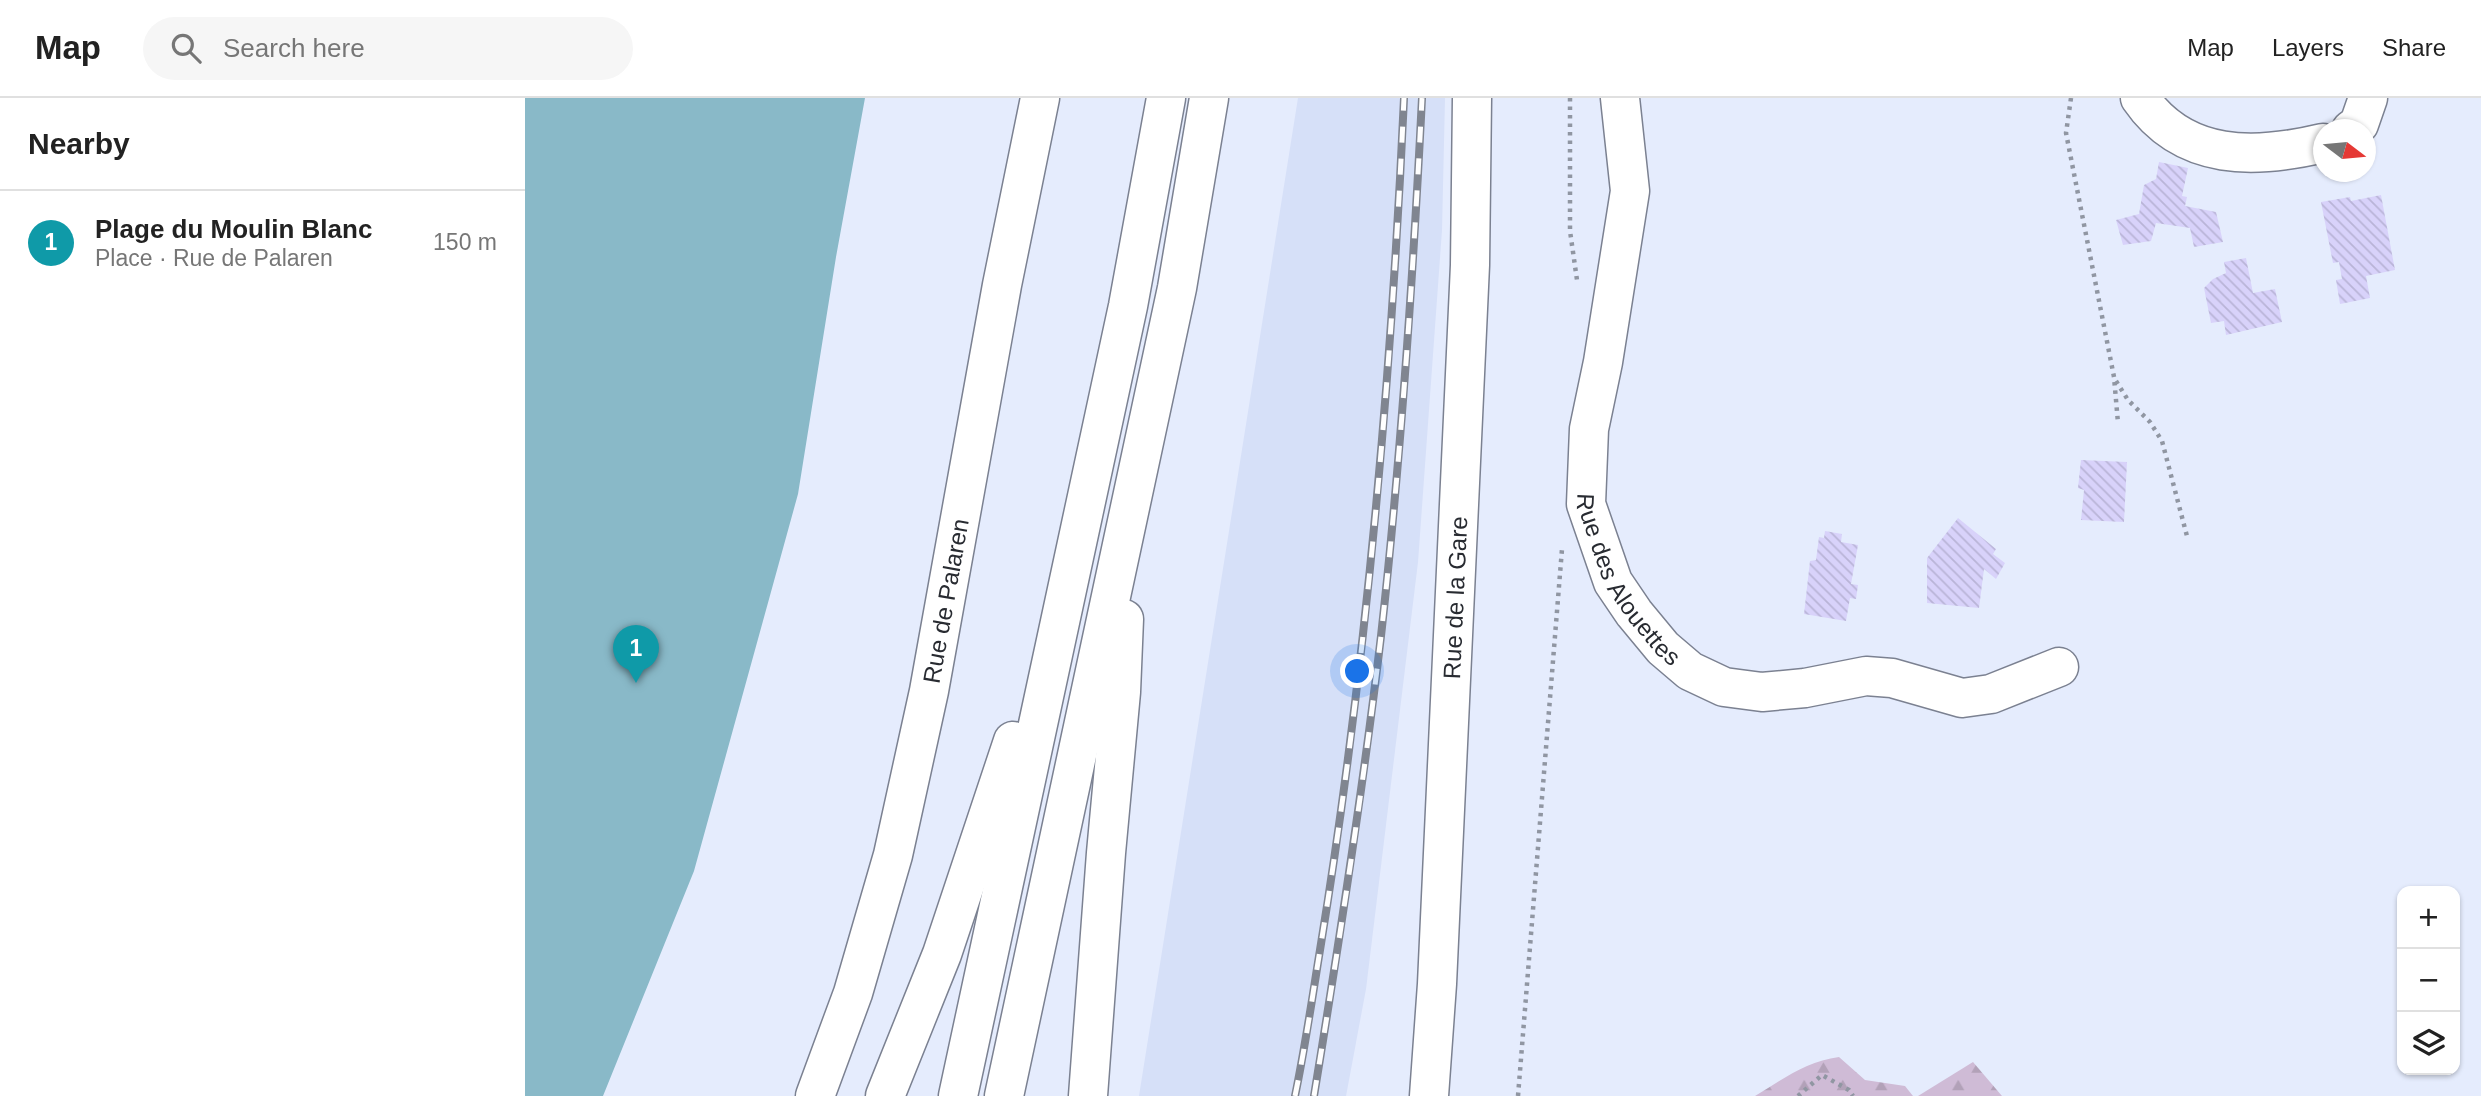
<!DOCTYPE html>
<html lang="en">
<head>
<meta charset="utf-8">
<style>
	body { margin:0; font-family:Arial,sans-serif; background:#f6f6f6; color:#222 }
	.controls { position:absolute; right:21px; bottom:21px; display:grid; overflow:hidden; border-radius:14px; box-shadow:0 2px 5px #0004 }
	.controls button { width:63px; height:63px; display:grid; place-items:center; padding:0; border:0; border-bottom:2px solid #e0e0e0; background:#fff; color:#222; font:35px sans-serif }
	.compass { position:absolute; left:1788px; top:21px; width:63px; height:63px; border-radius:50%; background:#fff; box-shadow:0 2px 5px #0004; rotate:106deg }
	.you { position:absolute; left:833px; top:574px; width:24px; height:24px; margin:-18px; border:5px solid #fff; border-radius:50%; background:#1a73e8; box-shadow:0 0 0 10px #1a73e833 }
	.badge { display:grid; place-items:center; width:46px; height:46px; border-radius:50%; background:#0f766e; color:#fff; font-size:23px; font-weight:700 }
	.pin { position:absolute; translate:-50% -58px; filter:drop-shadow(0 2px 4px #0008) }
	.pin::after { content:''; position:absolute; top:37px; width:24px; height:21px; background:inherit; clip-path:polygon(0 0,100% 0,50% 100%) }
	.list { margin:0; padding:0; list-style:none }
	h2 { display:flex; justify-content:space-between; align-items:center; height:91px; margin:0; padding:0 28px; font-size:30px }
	h2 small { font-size:23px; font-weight:400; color:#767676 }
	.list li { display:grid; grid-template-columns:46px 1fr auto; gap:21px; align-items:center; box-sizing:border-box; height:105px; padding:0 28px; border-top:2px solid #e0e0e0 }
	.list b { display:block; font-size:26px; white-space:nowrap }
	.list p { margin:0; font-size:23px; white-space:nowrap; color:#767676 }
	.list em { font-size:23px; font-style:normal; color:#767676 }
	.icon { flex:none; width:38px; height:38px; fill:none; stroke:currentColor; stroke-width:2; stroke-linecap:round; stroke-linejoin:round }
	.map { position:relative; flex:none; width:1956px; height:998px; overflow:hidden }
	header { display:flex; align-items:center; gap:42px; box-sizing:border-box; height:98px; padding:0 35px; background:#fff; border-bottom:2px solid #e0e0e0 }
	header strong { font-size:33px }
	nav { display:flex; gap:38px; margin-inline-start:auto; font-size:24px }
	.search { width:490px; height:63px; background:#f6f6f6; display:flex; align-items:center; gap:18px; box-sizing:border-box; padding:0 24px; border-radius:38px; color:#767676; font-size:26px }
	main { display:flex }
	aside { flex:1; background:#fff }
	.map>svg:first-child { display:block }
	.built { fill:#d6e0f8 }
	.forest { fill:url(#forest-firs) }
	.water { fill:#89b9c8 }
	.building { fill:url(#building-back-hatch) }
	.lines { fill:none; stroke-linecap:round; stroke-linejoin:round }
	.minor-casing { stroke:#7b8191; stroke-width:41 }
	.major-casing { stroke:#7b8191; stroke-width:41 }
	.highway-casing { stroke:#7b8191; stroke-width:41 }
	.path { stroke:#9096a2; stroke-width:4.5; stroke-dasharray:3.5 5; stroke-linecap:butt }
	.minor { stroke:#fff; stroke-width:38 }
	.major { stroke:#fff; stroke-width:38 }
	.highway { stroke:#fff; stroke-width:38 }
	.rail-casing { stroke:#808590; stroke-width:8 }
	.rail { stroke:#fff; stroke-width:5; stroke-dasharray:16; stroke-linecap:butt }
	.labels { text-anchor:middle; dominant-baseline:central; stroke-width:5; stroke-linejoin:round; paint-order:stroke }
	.street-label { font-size:24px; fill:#282b31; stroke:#fff }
</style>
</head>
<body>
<header>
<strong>Map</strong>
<div class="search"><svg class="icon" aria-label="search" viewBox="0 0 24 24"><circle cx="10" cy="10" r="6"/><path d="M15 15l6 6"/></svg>Search here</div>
<nav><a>Map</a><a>Layers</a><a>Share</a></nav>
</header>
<main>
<aside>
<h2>Nearby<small></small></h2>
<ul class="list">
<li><span class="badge" style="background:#0f9aa8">1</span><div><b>Plage du Moulin Blanc</b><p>Place · Rue de Palaren</p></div><em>150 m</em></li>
</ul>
</aside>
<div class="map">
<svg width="1956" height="998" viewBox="0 0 1956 998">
	<defs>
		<pattern id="forest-firs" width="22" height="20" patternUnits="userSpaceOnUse" patternTransform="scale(1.75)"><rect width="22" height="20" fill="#cfbbd6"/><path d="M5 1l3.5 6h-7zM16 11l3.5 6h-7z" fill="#b2a1b8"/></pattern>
		<pattern id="building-back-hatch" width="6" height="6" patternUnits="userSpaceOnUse" patternTransform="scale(1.75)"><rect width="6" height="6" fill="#d8d2fa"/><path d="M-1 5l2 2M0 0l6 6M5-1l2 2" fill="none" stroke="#b9b4d7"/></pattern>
	</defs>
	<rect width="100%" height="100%" fill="#e5ecfd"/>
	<path class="built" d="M 773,0 L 920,0 L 917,132 L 893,464 L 841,891 L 821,998 L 614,998 Z"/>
	<g class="forest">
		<path d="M 1314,959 L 1340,982 L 1380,988 L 1388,998 L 1230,998 C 1258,981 1282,963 1314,959 Z"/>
		<path d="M 1448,964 L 1477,998 L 1393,998 Z"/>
	</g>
	<path class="water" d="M 0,0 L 340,0 L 311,159 L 273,396 L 169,773 L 78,998 L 0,998 Z"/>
	<g class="building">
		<path d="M 1634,64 L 1663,70 L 1657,98 L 1662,99 L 1660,108 L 1691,114 L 1698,144 L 1669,149 L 1665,130 L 1631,125 L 1626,143 L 1598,147 L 1591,122 L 1614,116 L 1619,87 L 1631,81 Z"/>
		<path d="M 1856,97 L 1870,172 L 1841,178 L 1845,200 L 1815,206 L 1811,182 L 1817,181 L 1814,164 L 1808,165 L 1796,104 L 1825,99 L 1826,103 Z"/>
		<path d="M 1721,160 L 1728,195 L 1750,191 L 1757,224 L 1701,237 L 1699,223 L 1686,225 L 1679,190 L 1688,181 L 1701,175 L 1699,164 Z"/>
		<path d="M 1556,362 L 1602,364 L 1599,424 L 1556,422 L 1559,392 L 1553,390 Z"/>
		<path d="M 1433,420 L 1471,451 L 1468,456 L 1480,465 L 1471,481 L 1459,471 L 1454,510 L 1402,505 L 1402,460 Z"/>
		<path d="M 1300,433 L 1317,436 L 1316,444 L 1333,447 L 1326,486 L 1333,487 L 1331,501 L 1325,500 L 1321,523 L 1279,516 L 1285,463 L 1291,462 L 1294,439 L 1299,440 Z"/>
	</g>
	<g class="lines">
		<defs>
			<g id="minor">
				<path id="s1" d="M 1095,0 L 1105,93 L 1078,264 L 1064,331 L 1061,406 L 1088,484 L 1109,515 L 1138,550 L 1165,573 L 1199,589 L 1237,594 L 1280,590 L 1341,578 L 1367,580 L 1437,600 L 1466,596 L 1534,569"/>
				<path d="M 1615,0 C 1659,64 1731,61 1798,45"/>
				<path d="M 1826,32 L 1834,26 L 1843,0"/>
				<path id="s2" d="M 290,998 L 328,895 L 368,757 L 404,593 L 477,187 L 515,0"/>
			</g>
			<g id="major">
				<path id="s3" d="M 904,998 L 912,886 L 945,167 L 947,0"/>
			</g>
			<g id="highway">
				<path d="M 360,998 L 417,856 L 488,643"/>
				<path d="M 433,998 L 603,208 L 641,0"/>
				<path d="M 479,998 L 652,190 L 684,0"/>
				<path d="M 563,998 L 581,755 L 596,594 L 599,521"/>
			</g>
		</defs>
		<use href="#minor" class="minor-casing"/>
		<use href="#major" class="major-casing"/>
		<use href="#highway" class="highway-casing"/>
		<g class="path">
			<path d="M 1045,0 L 1045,133 L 1052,182"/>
			<path d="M 1546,0 L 1541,35 L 1589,279 L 1593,325"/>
			<path d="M 1591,283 L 1603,302 L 1625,324 L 1637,343 L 1663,442"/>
			<path d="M 993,998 L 1037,451"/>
			<path d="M 1273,998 L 1297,977 L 1324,992 L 1328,998"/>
		</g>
		<use href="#minor" class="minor"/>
		<use href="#major" class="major"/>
		<use href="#highway" class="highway"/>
		<defs>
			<g id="rail">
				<path d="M 770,998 C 780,950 787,901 795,852 C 841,570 866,286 879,0"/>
				<path d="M 789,998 C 814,845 838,692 856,538 C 876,359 888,180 897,0"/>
			</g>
		</defs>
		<use href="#rail" class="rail-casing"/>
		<use href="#rail" class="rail"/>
	</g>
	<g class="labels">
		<g class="street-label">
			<text stroke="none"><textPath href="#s1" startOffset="497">Rue des Alouettes</textPath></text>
			<text stroke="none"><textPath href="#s3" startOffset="499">Rue de la Gare</textPath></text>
			<text stroke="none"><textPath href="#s2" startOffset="513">Rue de Palaren</textPath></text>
		</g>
	</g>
</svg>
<div class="controls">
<button>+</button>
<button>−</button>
<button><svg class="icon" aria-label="layers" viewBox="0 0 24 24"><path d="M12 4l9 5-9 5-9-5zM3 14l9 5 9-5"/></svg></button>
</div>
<svg class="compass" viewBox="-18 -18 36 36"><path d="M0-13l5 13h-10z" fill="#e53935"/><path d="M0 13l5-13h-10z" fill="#767676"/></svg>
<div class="you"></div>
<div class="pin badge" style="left:111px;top:585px;background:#0f9aa8">1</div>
</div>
</main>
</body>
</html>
